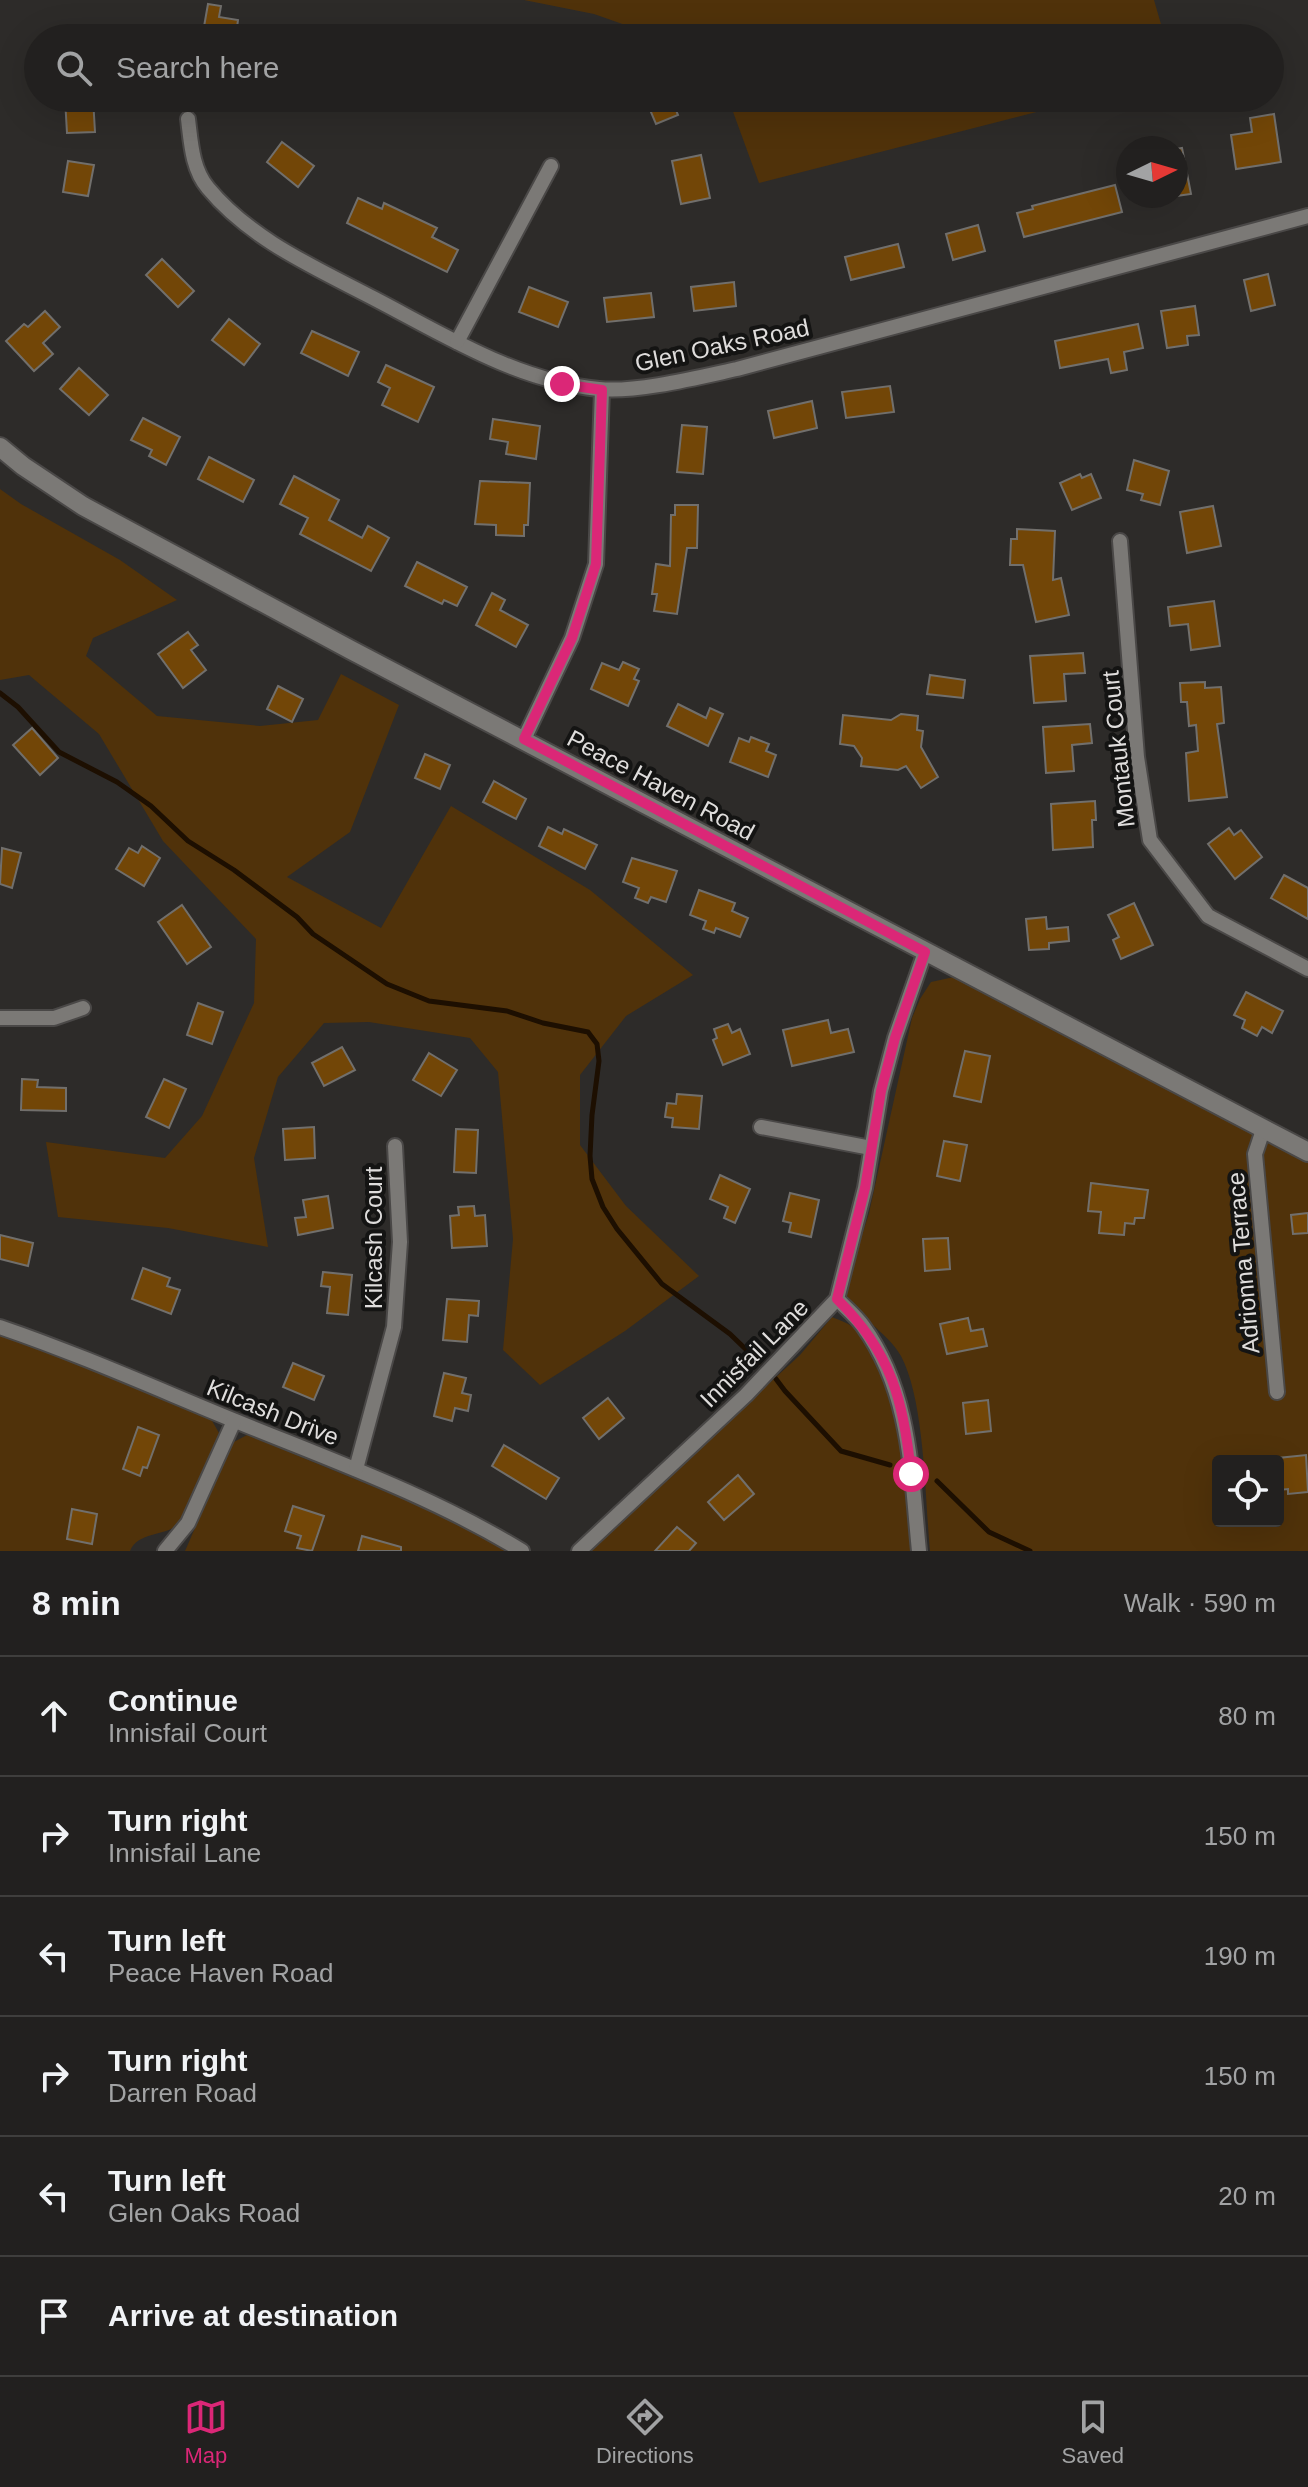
<!DOCTYPE html>
<html lang="en">
<head>
<meta charset="utf-8">
<style>
	body { margin:0; font-family:Helvetica,sans-serif; background:#2e2d2c; color:#f1f3f6 }
	.controls { position:absolute; right:24px; bottom:24px; display:grid; overflow:hidden; border-radius:8px; box-shadow:0 8px 32px #0002 }
	.controls button { width:72px; height:72px; display:grid; place-items:center; padding:0; border:0; border-bottom:2px solid #3f3e3d; background:#22201f; color:#f1f3f6; font:40px sans-serif }
	.compass { position:absolute; left:1116px; top:136px; width:72px; height:72px; border-radius:50%; background:#22201f; box-shadow:0 8px 32px #0002; rotate:85deg }
	.stop { position:absolute; width:24px; height:24px; margin:-18px; border:6px solid #db2777; border-radius:50%; background:#fff }
	.stop.end { background:#db2777; border-color:#fff; box-shadow:0 2px 8px #0008 }
	.list { margin:0; padding:0; list-style:none }
	h2 { display:flex; justify-content:space-between; align-items:center; height:104px; margin:0; padding:0 32px; font-size:34px }
	h2 small { font-size:26px; font-weight:400; color:#a2a3a4 }
	.list li { display:grid; grid-template-columns:52px 1fr auto; gap:24px; align-items:center; box-sizing:border-box; height:120px; padding:0 32px; border-top:2px solid #3f3e3d }
	.list b { display:block; font-size:30px; white-space:nowrap }
	.list p { margin:0; font-size:26px; white-space:nowrap; color:#a2a3a4 }
	.list em { font-size:26px; font-style:normal; color:#a2a3a4 }
	.icon { flex:none; width:44px; height:44px; fill:none; stroke:currentColor; stroke-width:2; stroke-linecap:round; stroke-linejoin:round }
	.map { position:relative; flex:none; width:1308px; height:1551px; overflow:hidden }
	.search { position:absolute; background:#22201f; box-shadow:0 8px 32px #0002; left:24px; right:24px; top:24px; height:88px; display:flex; align-items:center; gap:20px; box-sizing:border-box; padding:0 28px; border-radius:44px; color:#a2a3a4; font-size:30px }
	.sheet { height:824px; background:#22201f }
	nav { display:flex; justify-content:space-around; align-items:center; box-sizing:border-box; height:112px; border-top:2px solid #3f3e3d; background:#22201f; font-size:22px; color:#a2a3a4 }
	nav a { display:grid; justify-items:center; gap:4px }
	nav .on { color:#db2777 }
	.map>svg:first-child { display:block }
	.green { fill:#50320a; fill-rule:evenodd }
	.lines { fill:none; stroke-linecap:round; stroke-linejoin:round }
	.stream { stroke:#1d0f01; stroke-width:5 }
	.building { fill:#724607; stroke:#716f6c; stroke-width:2 }
	.street-casing { stroke:#4a4847; stroke-width:18 }
	.secondary-casing { stroke:#4a4847; stroke-width:22 }
	.street { stroke:#7b7976; stroke-width:14 }
	.secondary { stroke:#7b7976; stroke-width:18 }
	.route { stroke:#db2777; stroke-width:10 }
	.labels { text-anchor:middle; dominant-baseline:central; stroke-width:8; stroke-linejoin:round; paint-order:stroke }
	.street-label { font-size:24px; fill:#dfdddc; stroke:#141413 }
</style>
</head>
<body>
<div class="map">
<svg width="1308" height="1551" viewBox="0 0 1308 1551">
	<rect width="100%" height="100%" fill="#2d2b29"/>
	<g class="green">
		<path d="M 524,0 L 1154,0 L 1165,38 L 662,38 L 594,14 Z"/>
		<path d="M 728,98 L 1091,98 L 759,183 Z"/>
		<path d="M 0,489 L 21,504 L 120,560 L 177,600 L 93,638 L 86,656 L 157,716 L 260,726 L 318,720 L 341,674 L 399,705 L 350,832 L 287,877 L 381,928 L 451,806 L 590,890 L 693,975 L 626,1016 L 580,1075 L 580,1145 L 626,1206 L 699,1276 L 625,1331 L 540,1385 L 503,1350 L 513,1239 L 498,1072 L 470,1038 L 369,1022 L 324,1023 L 278,1077 L 254,1158 L 268,1247 L 168,1228 L 58,1217 L 46,1142 L 165,1158 L 202,1116 L 254,1003 L 256,939 L 163,841 L 99,734 L 29,675 L 0,680 Z"/>
		<path d="M 954,977 L 1308,1162 L 1308,1551 L 930,1551 C 925,1499 925,1401 901,1356 C 887,1331 854,1315 844,1293 L 869,1213 L 912,1018 L 920,999 L 931,982 ZM 1218,1461 L 1278,1461 L 1278,1521 L 1218,1521 Z"/>
		<path d="M 832,1317 C 839,1320 848,1323 854,1328 C 906,1372 904,1487 911,1551 L 589,1551 L 603,1536 L 800,1355 Z"/>
		<path d="M 0,1333 L 45,1347 L 211,1419 L 219,1433 C 210,1455 196,1505 182,1521 C 167,1538 139,1530 130,1551 L 0,1551 Z"/>
		<path d="M 247,1435 L 448,1517 L 486,1538 L 505,1551 L 185,1551 L 232,1443 Z"/>
	</g>
	<g class="lines">
		<g class="stream">
			<path d="M 0,693 L 18,707 L 59,752 L 117,782 L 151,806 L 188,841 L 234,870 L 297,917 L 313,934 L 387,984 L 429,1001 L 507,1011 L 543,1023 L 588,1032 L 597,1044 L 599,1061 L 592,1115 L 590,1156 L 592,1179 L 603,1207 L 617,1229 L 662,1284 L 730,1334 L 759,1362"/>
			<path d="M 776,1379 L 785,1391 L 841,1451 L 890,1465"/>
			<path d="M 937,1481 L 989,1532 L 1030,1551"/>
		</g>
	</g>
	<g class="building">
		<path d="M 208,4 L 221,6 L 219,17 L 238,20 L 236,35 L 202,38 Z"/>
		<path d="M 65,98 L 93,98 L 95,132 L 67,133 Z"/>
		<path d="M 645,98 L 671,98 L 678,115 L 656,124 Z"/>
		<path d="M 1274,114 L 1281,162 L 1236,169 L 1231,135 L 1252,132 L 1250,118 Z"/>
		<path d="M 282,142 L 314,166 L 298,187 L 267,162 Z"/>
		<path d="M 1182,148 L 1191,194 L 1176,196 L 1176,149 Z"/>
		<path d="M 701,155 L 710,198 L 681,204 L 672,161 Z"/>
		<path d="M 68,161 L 94,165 L 88,196 L 63,192 Z"/>
		<path d="M 1115,185 L 1122,212 L 1024,237 L 1017,213 L 1033,209 L 1032,206 Z"/>
		<path d="M 358,198 L 382,209 L 384,203 L 437,228 L 432,237 L 458,250 L 447,272 L 347,223 Z"/>
		<path d="M 978,225 L 985,251 L 953,260 L 946,234 Z"/>
		<path d="M 898,244 L 904,267 L 851,280 L 845,257 Z"/>
		<path d="M 162,259 L 194,291 L 178,307 L 146,275 Z"/>
		<path d="M 1268,274 L 1275,305 L 1251,311 L 1244,280 Z"/>
		<path d="M 734,282 L 736,306 L 694,311 L 691,287 Z"/>
		<path d="M 529,287 L 568,302 L 558,327 L 519,312 Z"/>
		<path d="M 651,293 L 654,317 L 607,322 L 604,298 Z"/>
		<path d="M 1195,306 L 1199,335 L 1187,336 L 1188,345 L 1167,348 L 1161,311 Z"/>
		<path d="M 45,311 L 60,327 L 43,343 L 53,354 L 34,371 L 6,341 L 24,324 L 28,327 Z"/>
		<path d="M 229,319 L 260,344 L 244,365 L 212,340 Z"/>
		<path d="M 1138,324 L 1143,348 L 1124,352 L 1127,370 L 1111,373 L 1108,359 L 1060,368 L 1055,341 Z"/>
		<path d="M 312,331 L 359,352 L 348,376 L 301,353 Z"/>
		<path d="M 386,365 L 434,387 L 418,422 L 382,405 L 390,388 L 378,382 Z"/>
		<path d="M 79,368 L 108,395 L 89,415 L 60,389 Z"/>
		<path d="M 890,386 L 894,412 L 846,418 L 842,392 Z"/>
		<path d="M 812,401 L 817,428 L 774,438 L 768,411 Z"/>
		<path d="M 143,418 L 180,437 L 166,465 L 149,456 L 152,450 L 131,440 Z"/>
		<path d="M 493,419 L 540,426 L 536,459 L 506,454 L 508,442 L 490,439 Z"/>
		<path d="M 682,425 L 707,427 L 703,474 L 677,472 Z"/>
		<path d="M 209,457 L 254,480 L 243,502 L 198,479 Z"/>
		<path d="M 1134,460 L 1169,471 L 1160,505 L 1141,500 L 1143,494 L 1127,490 Z"/>
		<path d="M 1080,474 L 1082,478 L 1091,474 L 1101,498 L 1072,510 L 1060,483 Z"/>
		<path d="M 294,476 L 339,500 L 329,520 L 362,538 L 368,526 L 389,538 L 371,571 L 300,534 L 308,518 L 280,504 Z"/>
		<path d="M 480,481 L 530,483 L 528,525 L 524,525 L 524,536 L 496,535 L 496,525 L 475,524 Z"/>
		<path d="M 675,505 L 698,505 L 697,548 L 687,548 L 677,614 L 654,611 L 657,594 L 652,594 L 656,564 L 670,566 L 671,515 L 675,515 Z"/>
		<path d="M 1213,506 L 1221,546 L 1187,553 L 1180,512 Z"/>
		<path d="M 1017,529 L 1055,531 L 1053,580 L 1061,578 L 1069,615 L 1036,622 L 1023,565 L 1010,565 L 1011,539 L 1017,539 Z"/>
		<path d="M 417,562 L 467,587 L 457,606 L 444,600 L 442,604 L 405,586 Z"/>
		<path d="M 492,593 L 505,600 L 500,610 L 528,625 L 516,647 L 476,625 Z"/>
		<path d="M 1214,601 L 1220,646 L 1191,650 L 1188,624 L 1170,626 L 1168,607 Z"/>
		<path d="M 188,632 L 198,645 L 191,650 L 206,670 L 183,688 L 158,654 Z"/>
		<path d="M 1083,653 L 1085,673 L 1064,674 L 1066,701 L 1034,703 L 1030,656 Z"/>
		<path d="M 623,662 L 639,669 L 634,679 L 639,681 L 628,706 L 591,689 L 602,663 L 619,670 Z"/>
		<path d="M 930,675 L 965,680 L 963,698 L 927,694 Z"/>
		<path d="M 1205,682 L 1205,688 L 1221,687 L 1224,723 L 1217,724 L 1227,797 L 1189,801 L 1186,753 L 1198,751 L 1196,725 L 1189,726 L 1187,702 L 1181,702 L 1180,683 Z"/>
		<path d="M 278,686 L 303,699 L 292,722 L 267,709 Z"/>
		<path d="M 678,704 L 706,718 L 710,708 L 723,714 L 708,746 L 667,726 Z"/>
		<path d="M 901,714 L 918,716 L 917,730 L 923,731 L 921,747 L 938,777 L 921,788 L 906,766 L 898,770 L 861,766 L 862,758 L 854,746 L 840,744 L 843,715 L 891,720 Z"/>
		<path d="M 1090,724 L 1092,743 L 1072,745 L 1074,771 L 1046,773 L 1043,727 Z"/>
		<path d="M 32,728 L 58,758 L 40,775 L 13,745 Z"/>
		<path d="M 751,737 L 769,744 L 766,751 L 776,755 L 768,777 L 730,762 L 739,738 L 749,742 Z"/>
		<path d="M 425,754 L 450,765 L 440,789 L 415,778 Z"/>
		<path d="M 494,781 L 526,799 L 516,819 L 483,802 Z"/>
		<path d="M 1095,801 L 1096,820 L 1092,820 L 1093,847 L 1053,850 L 1051,804 Z"/>
		<path d="M 548,827 L 562,834 L 564,829 L 597,845 L 585,869 L 539,846 Z"/>
		<path d="M 1229,828 L 1234,835 L 1241,830 L 1262,857 L 1235,879 L 1208,844 Z"/>
		<path d="M 142,846 L 160,858 L 144,886 L 116,869 L 129,848 L 138,853 Z"/>
		<path d="M 2,848 L 21,853 L 12,888 L 0,884 Z"/>
		<path d="M 632,858 L 677,871 L 666,902 L 651,897 L 648,903 L 635,898 L 639,888 L 623,882 Z"/>
		<path d="M 1284,875 L 1308,888 L 1308,919 L 1271,898 Z"/>
		<path d="M 699,890 L 735,903 L 732,911 L 748,918 L 740,937 L 716,928 L 714,933 L 703,929 L 706,921 L 690,915 Z"/>
		<path d="M 1134,903 L 1153,945 L 1121,959 L 1113,940 L 1119,937 L 1108,915 Z"/>
		<path d="M 182,905 L 211,947 L 187,964 L 158,922 Z"/>
		<path d="M 1046,917 L 1047,929 L 1068,927 L 1069,941 L 1049,943 L 1049,949 L 1029,950 L 1026,919 Z"/>
		<path d="M 1246,992 L 1283,1011 L 1272,1033 L 1262,1027 L 1257,1036 L 1242,1028 L 1245,1020 L 1234,1015 Z"/>
		<path d="M 198,1003 L 223,1012 L 212,1044 L 187,1035 Z"/>
		<path d="M 828,1020 L 831,1033 L 848,1029 L 854,1052 L 792,1066 L 783,1030 Z"/>
		<path d="M 728,1024 L 732,1033 L 740,1029 L 750,1054 L 723,1065 L 713,1040 L 717,1038 L 714,1029 Z"/>
		<path d="M 342,1047 L 355,1070 L 324,1086 L 312,1063 Z"/>
		<path d="M 965,1051 L 990,1056 L 981,1102 L 954,1096 Z"/>
		<path d="M 429,1053 L 457,1070 L 441,1096 L 413,1080 Z"/>
		<path d="M 22,1079 L 38,1080 L 37,1087 L 66,1088 L 66,1111 L 21,1110 Z"/>
		<path d="M 164,1079 L 186,1089 L 169,1128 L 146,1117 Z"/>
		<path d="M 677,1094 L 702,1096 L 699,1129 L 672,1127 L 673,1118 L 665,1117 L 667,1103 L 676,1104 Z"/>
		<path d="M 314,1127 L 315,1158 L 285,1160 L 283,1129 Z"/>
		<path d="M 456,1129 L 478,1130 L 476,1173 L 454,1172 Z"/>
		<path d="M 944,1141 L 967,1145 L 960,1181 L 937,1176 Z"/>
		<path d="M 720,1175 L 750,1189 L 735,1223 L 724,1218 L 728,1207 L 710,1199 Z"/>
		<path d="M 1091,1183 L 1148,1190 L 1144,1218 L 1135,1218 L 1134,1224 L 1125,1223 L 1124,1235 L 1099,1233 L 1101,1212 L 1088,1211 Z"/>
		<path d="M 790,1193 L 819,1200 L 811,1237 L 789,1232 L 791,1223 L 783,1221 Z"/>
		<path d="M 328,1196 L 333,1228 L 298,1235 L 295,1218 L 306,1217 L 303,1200 Z"/>
		<path d="M 474,1206 L 475,1216 L 485,1215 L 487,1246 L 452,1248 L 450,1216 L 459,1215 L 458,1207 Z"/>
		<path d="M 1308,1213 L 1308,1233 L 1293,1234 L 1291,1215 Z"/>
		<path d="M 0,1235 L 33,1243 L 28,1266 L 0,1259 Z"/>
		<path d="M 948,1238 L 950,1269 L 925,1271 L 923,1239 Z"/>
		<path d="M 143,1268 L 170,1278 L 167,1286 L 180,1290 L 171,1314 L 132,1299 Z"/>
		<path d="M 323,1272 L 352,1275 L 348,1315 L 327,1313 L 330,1287 L 321,1286 Z"/>
		<path d="M 447,1299 L 479,1301 L 478,1316 L 469,1315 L 467,1342 L 443,1340 Z"/>
		<path d="M 968,1318 L 971,1331 L 983,1329 L 987,1346 L 947,1354 L 940,1324 Z"/>
		<path d="M 293,1363 L 324,1376 L 314,1400 L 283,1387 Z"/>
		<path d="M 444,1373 L 466,1378 L 462,1393 L 471,1395 L 468,1411 L 455,1408 L 452,1421 L 434,1416 Z"/>
		<path d="M 608,1398 L 624,1418 L 599,1439 L 583,1418 Z"/>
		<path d="M 988,1400 L 991,1431 L 966,1434 L 963,1403 Z"/>
		<path d="M 138,1427 L 159,1435 L 147,1468 L 143,1467 L 140,1476 L 123,1469 Z"/>
		<path d="M 504,1445 L 559,1478 L 546,1499 L 492,1466 Z"/>
		<path d="M 1306,1455 L 1308,1492 L 1288,1494 L 1288,1489 L 1279,1490 L 1278,1458 Z"/>
		<path d="M 738,1475 L 754,1494 L 724,1520 L 708,1502 Z"/>
		<path d="M 293,1506 L 324,1516 L 312,1551 L 297,1548 L 301,1536 L 285,1531 Z"/>
		<path d="M 72,1509 L 97,1514 L 92,1544 L 67,1539 Z"/>
		<path d="M 677,1527 L 696,1543 L 689,1551 L 655,1551 Z"/>
		<path d="M 362,1536 L 401,1547 L 401,1551 L 358,1551 Z"/>
	</g>
	<g class="lines">
		<defs>
			<g id="street">
				<path d="M 188,119 C 191,143 192,169 208,188 C 251,240 316,268 375,299 C 446,336 517,381 599,389 C 636,393 700,377 737,369 L 1308,216"/>
				<path d="M 457,342 L 551,166"/>
				<path d="M 1120,541 L 1137,757 L 1150,840 L 1208,916 L 1308,969"/>
				<path d="M 524,739 L 572,638 L 596,564 L 602,390"/>
				<path d="M 0,1018 L 54,1018 L 83,1008"/>
				<path d="M 761,1127 L 871,1148"/>
				<path d="M 1263,1130 L 1255,1154 L 1277,1392"/>
				<path d="M 837,1299 C 846,1308 856,1316 863,1326 C 911,1392 911,1473 919,1551"/>
				<path d="M 0,1327 C 79,1354 155,1388 233,1420 C 331,1460 432,1496 522,1551"/>
				<path d="M 356,1469 L 394,1327 L 400,1242 L 395,1146"/>
				<path d="M 165,1551 L 188,1523 L 234,1421"/>
				<path d="M 579,1551 L 746,1395 L 837,1299 L 865,1188 L 881,1091 L 895,1038 L 925,952"/>
			</g>
			<path id="secondary" d="M 0,447 L 23,466 L 83,506 L 351,650 L 1308,1152"/>
		</defs>
		<use href="#street" class="street-casing"/>
		<use href="#secondary" class="secondary-casing"/>
		<use href="#street" class="street"/>
		<use href="#secondary" class="secondary"/>
	</g>
	<g class="lines">
		<path class="route" d="M 562,384 L 602,390 L 596,564 L 572,638 L 524,739 L 925,952 L 895,1038 L 881,1091 L 865,1188 L 837,1299 C 891,1352 904,1401 911,1474"/>
	</g>
	<g class="labels">
		<g class="street-label">
			<text transform="translate(722 345) rotate(-12)">Glen Oaks Road</text>
			<text transform="translate(1118 749) rotate(-96)">Montauk Court</text>
			<text transform="translate(661 785) rotate(28)">Peace Haven Road</text>
			<text transform="translate(373 1238) rotate(-90)">Kilcash Court</text>
			<text transform="translate(1243 1263) rotate(-95)">Adrionna Terrace</text>
			<text transform="translate(754 1353) rotate(-45)">Innisfail Lane</text>
			<text transform="translate(273 1412) rotate(22)">Kilcash Drive</text>
		</g>
	</g>
</svg>
<div class="controls">
<button><svg class="icon" aria-label="locate" viewBox="0 0 24 24"><circle cx="12" cy="12" r="6"/><path d="M12 2v4M12 18v4M2 12h4M18 12h4"/></svg></button>
</div>
<svg class="compass" viewBox="-18 -18 36 36"><path d="M0-13l5 13h-10z" fill="#e53935"/><path d="M0 13l5-13h-10z" fill="#a2a3a4"/></svg>
<div class="stop" style="left:911px;top:1474px"></div>
<div class="stop end" style="left:562px;top:384px"></div>
<div class="search"><svg class="icon" aria-label="search" viewBox="0 0 24 24"><circle cx="10" cy="10" r="6"/><path d="M15 15l6 6"/></svg>Search here</div>
</div>
<section class="sheet">
<h2>8 min<small>Walk · 590 m</small></h2>
<ul class="list">
<li><svg class="icon" aria-label="ahead" viewBox="0 0 24 24"><path d="M12 20V5M6 11l6-6 6 6"/></svg><div><b>Continue</b><p>Innisfail Court</p></div><em>80 m</em></li>
<li><svg class="icon" aria-label="right" viewBox="0 0 24 24"><path d="M7 20v-9h11M14 6l5 5-5 5"/></svg><div><b>Turn right</b><p>Innisfail Lane</p></div><em>150 m</em></li>
<li><svg class="icon" aria-label="left" viewBox="0 0 24 24"><path d="M17 20v-9H6M10 6l-5 5 5 5"/></svg><div><b>Turn left</b><p>Peace Haven Road</p></div><em>190 m</em></li>
<li><svg class="icon" aria-label="right" viewBox="0 0 24 24"><path d="M7 20v-9h11M14 6l5 5-5 5"/></svg><div><b>Turn right</b><p>Darren Road</p></div><em>150 m</em></li>
<li><svg class="icon" aria-label="left" viewBox="0 0 24 24"><path d="M17 20v-9H6M10 6l-5 5 5 5"/></svg><div><b>Turn left</b><p>Glen Oaks Road</p></div><em>20 m</em></li>
<li><svg class="icon" aria-label="arrive" viewBox="0 0 24 24"><path d="M6 21V4h12l-3 4 3 4H6"/></svg><div><b>Arrive at destination</b></div></li>
</ul>
</section>
<nav>
<a class="on"><svg class="icon" aria-label="map" viewBox="0 0 24 24"><path d="M3 6l6-2 6 2 6-2v14l-6 2-6-2-6 2zM9 4v14M15 6v14"/></svg>Map</a>
<a><svg class="icon" aria-label="directions" viewBox="0 0 24 24"><path d="M12 3l9 9-9 9-9-9zM9 14v-3h6M13 9l2 2-2 2"/></svg>Directions</a>
<a><svg class="icon" aria-label="saved" viewBox="0 0 24 24"><path d="M7 4h10v16l-5-4-5 4z"/></svg>Saved</a>
</nav>
</body>
</html>
